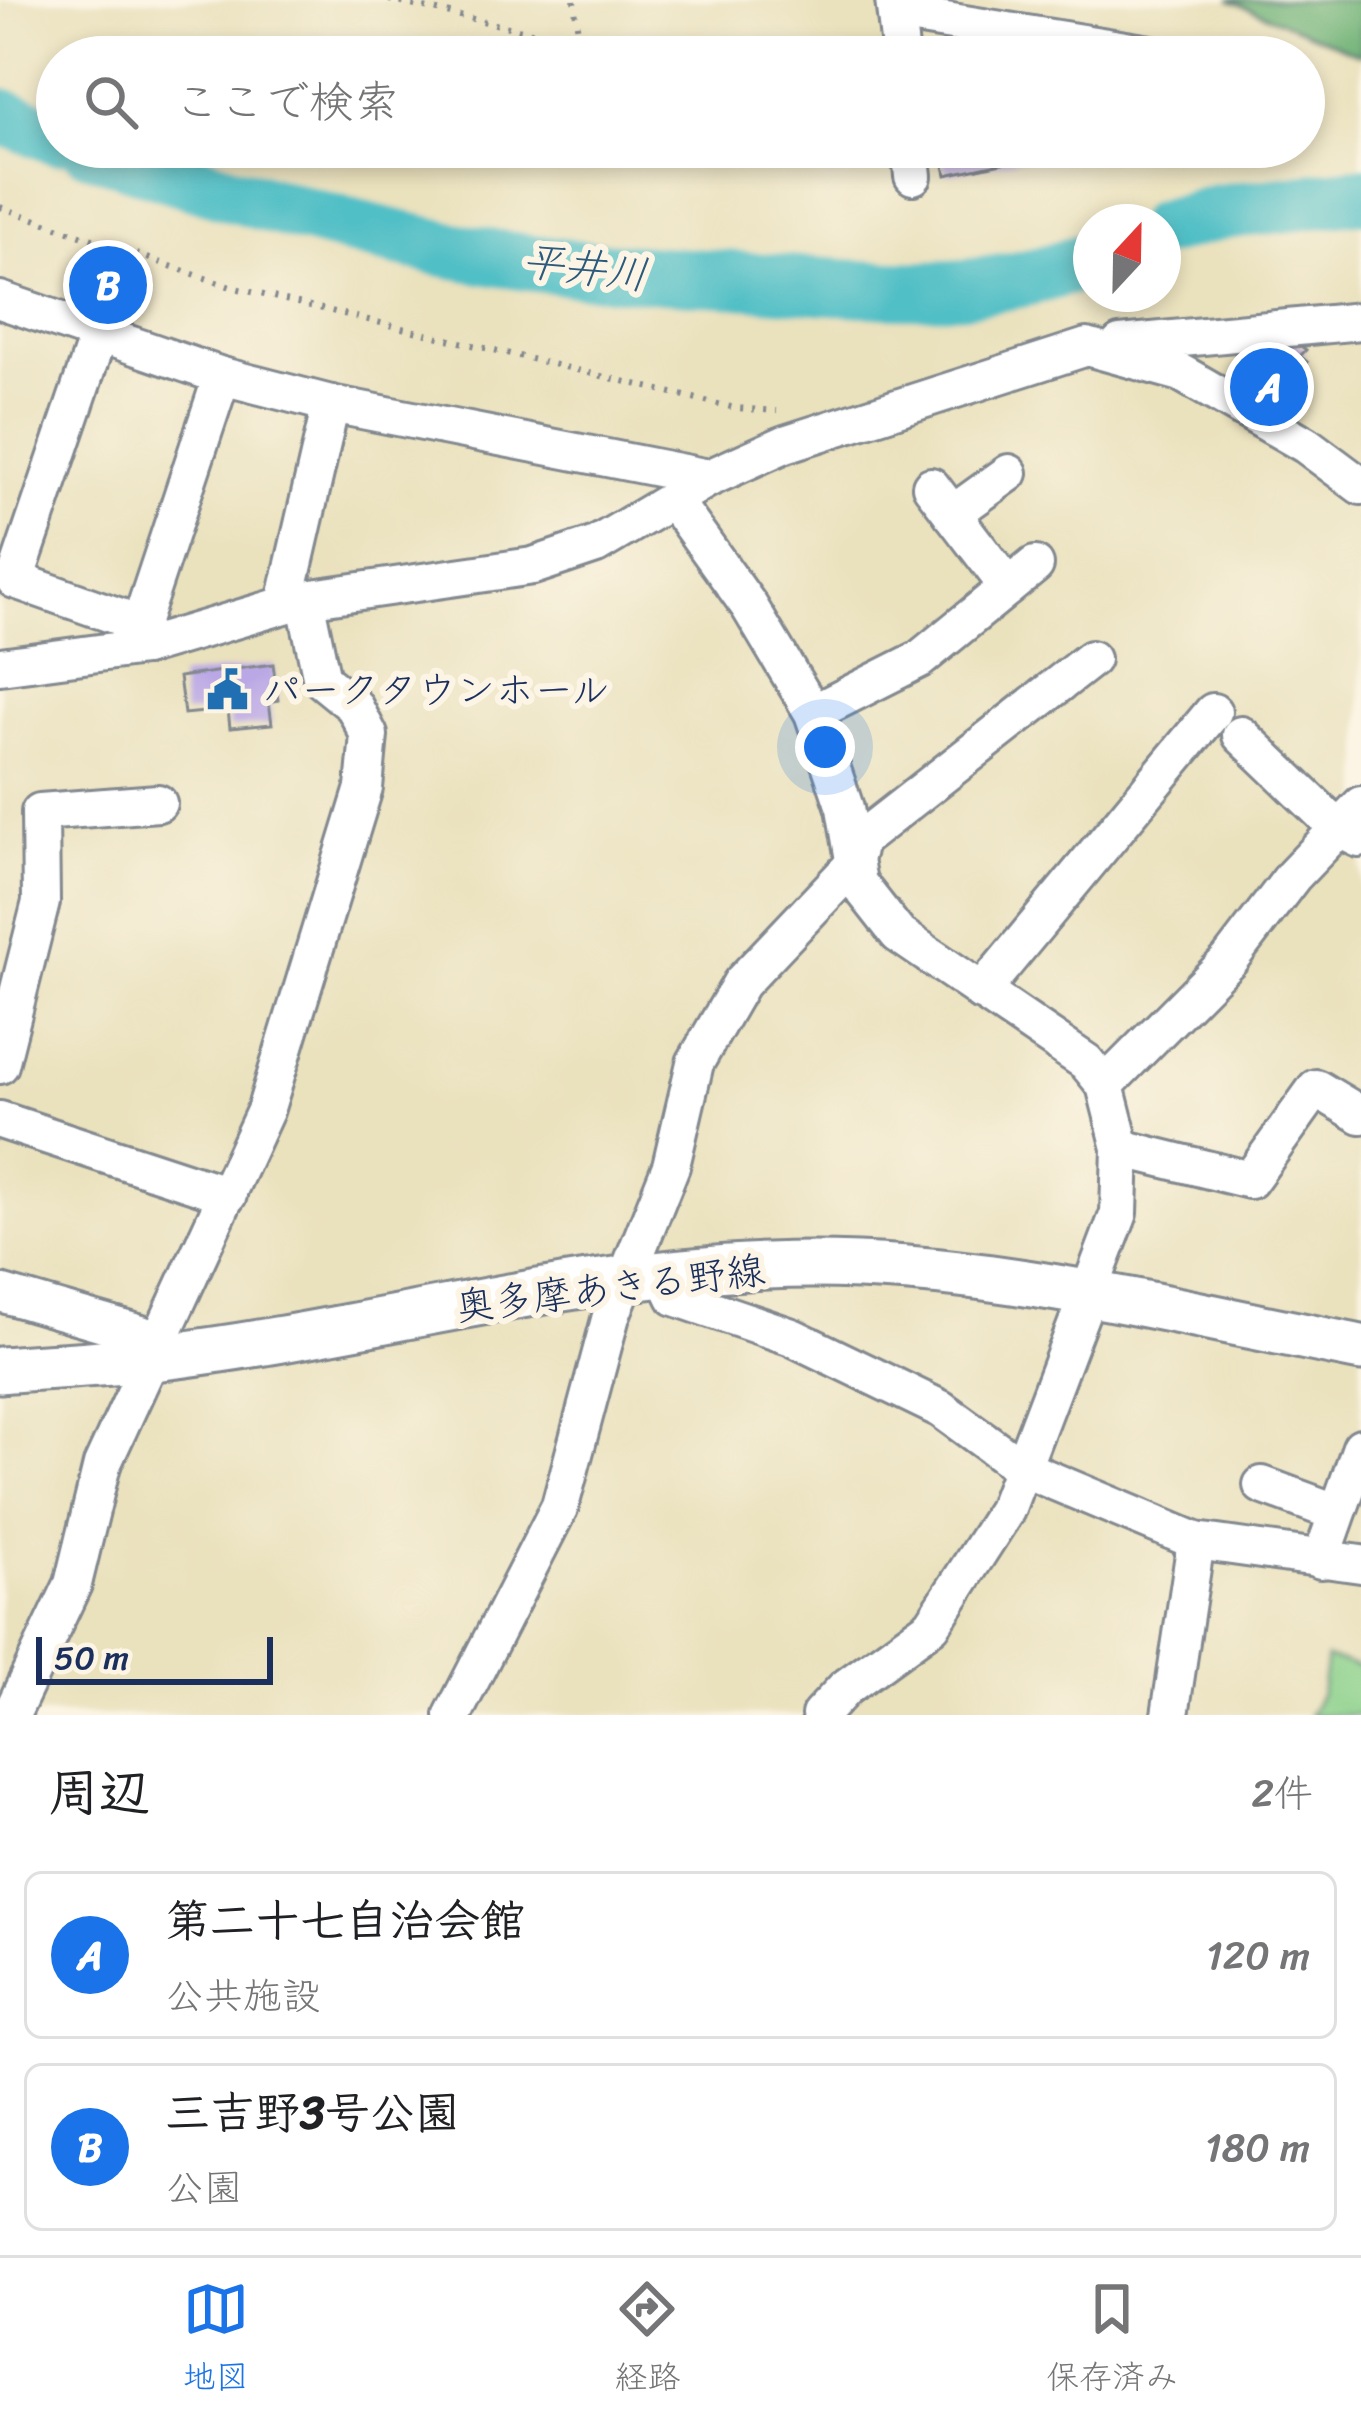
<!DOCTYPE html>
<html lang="ja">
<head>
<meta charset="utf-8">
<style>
	body { margin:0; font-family:Sriracha,"Klee One",sans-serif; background:#f6f6f6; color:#202124 }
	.compass { position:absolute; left:1073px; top:204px; width:108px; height:108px; border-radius:50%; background:#fff; box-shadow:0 6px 18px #0003; rotate:22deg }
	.scale { position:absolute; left:36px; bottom:30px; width:237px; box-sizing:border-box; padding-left:12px; border:6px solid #1b2f5e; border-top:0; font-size:33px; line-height:42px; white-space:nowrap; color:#1b2f5e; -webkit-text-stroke:9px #fcf5e5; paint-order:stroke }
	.you { position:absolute; left:825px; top:747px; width:42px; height:42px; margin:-30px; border:9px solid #fff; border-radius:50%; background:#1a73e8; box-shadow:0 0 0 18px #1a73e833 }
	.badge { display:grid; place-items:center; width:78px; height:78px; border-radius:50%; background:#1a73e8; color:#fff; font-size:39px; font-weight:700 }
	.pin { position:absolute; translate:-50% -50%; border:6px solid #fff; box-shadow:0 3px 12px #0006 }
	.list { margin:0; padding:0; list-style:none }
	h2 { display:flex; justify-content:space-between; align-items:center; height:156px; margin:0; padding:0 48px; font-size:51px }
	h2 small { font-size:39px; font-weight:400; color:#757577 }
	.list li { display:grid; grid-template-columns:78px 1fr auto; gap:36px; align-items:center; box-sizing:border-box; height:168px; margin:0 24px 24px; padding:0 24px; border:3px solid #e0e0e0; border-radius:18px }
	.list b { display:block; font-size:45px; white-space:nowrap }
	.list p { margin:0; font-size:39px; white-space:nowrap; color:#757577 }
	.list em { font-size:39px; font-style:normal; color:#757577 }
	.icon { flex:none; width:66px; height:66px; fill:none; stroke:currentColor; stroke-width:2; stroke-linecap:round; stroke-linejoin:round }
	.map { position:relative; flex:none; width:1361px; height:1715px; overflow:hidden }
	.search { position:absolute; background:#fff; box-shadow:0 6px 18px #0003; left:36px; right:36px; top:36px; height:132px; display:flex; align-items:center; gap:30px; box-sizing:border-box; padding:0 42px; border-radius:66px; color:#757577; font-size:45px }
	.sheet { height:540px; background:#fff }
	nav { display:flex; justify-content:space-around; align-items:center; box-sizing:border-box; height:168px; border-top:3px solid #e0e0e0; background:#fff; font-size:33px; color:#757577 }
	nav a { display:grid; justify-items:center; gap:6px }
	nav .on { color:#1a73e8 }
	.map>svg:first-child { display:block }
	.green { fill:#8ad08a; stroke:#528074; stroke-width:3 }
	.forest { fill:#6fb276; stroke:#45706a; stroke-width:3 }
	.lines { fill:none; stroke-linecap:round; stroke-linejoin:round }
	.river { stroke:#51bfc6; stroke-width:57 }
	.building { fill:#baa7e5 }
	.minor-casing { stroke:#82888e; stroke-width:42 }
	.major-casing { stroke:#82888e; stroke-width:51 }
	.path { stroke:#82888e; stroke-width:6; stroke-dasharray:3 9; stroke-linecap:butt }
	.minor { stroke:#fff; stroke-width:36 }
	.major { stroke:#fff; stroke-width:45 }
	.labels { text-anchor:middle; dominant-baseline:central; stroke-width:12; stroke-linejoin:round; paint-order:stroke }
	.poi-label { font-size:39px; fill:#1b2f5e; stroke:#fcf5e5; text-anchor:start }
	.street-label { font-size:39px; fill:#1b2f5e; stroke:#fcf5e5 }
	.water-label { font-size:42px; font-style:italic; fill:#2b5a7d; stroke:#fcf5e5 }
</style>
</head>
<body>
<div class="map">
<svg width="1361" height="1715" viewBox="0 0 1361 1715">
	<rect width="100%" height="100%" fill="#fcf5e5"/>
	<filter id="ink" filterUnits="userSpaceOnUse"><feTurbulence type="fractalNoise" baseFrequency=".00833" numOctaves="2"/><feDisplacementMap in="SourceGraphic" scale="24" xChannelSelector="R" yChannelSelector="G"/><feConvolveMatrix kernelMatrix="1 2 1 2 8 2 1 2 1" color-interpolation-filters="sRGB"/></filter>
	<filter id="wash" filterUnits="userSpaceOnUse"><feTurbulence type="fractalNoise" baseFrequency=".004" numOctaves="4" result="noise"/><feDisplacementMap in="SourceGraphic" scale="48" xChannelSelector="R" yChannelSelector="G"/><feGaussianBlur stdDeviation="2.7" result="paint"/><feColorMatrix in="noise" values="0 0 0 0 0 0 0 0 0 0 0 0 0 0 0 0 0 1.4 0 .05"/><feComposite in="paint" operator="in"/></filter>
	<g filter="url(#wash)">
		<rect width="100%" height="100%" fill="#eae1bd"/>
		<g class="green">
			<path d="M 98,251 L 137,264 L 118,318 L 79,305 Z"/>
			<path d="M 1326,1658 L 1361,1667 L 1361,1715 L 1309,1715 L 1321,1693 Z"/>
		</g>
		<path class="forest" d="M 1229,0 L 1361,0 L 1361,55 Z"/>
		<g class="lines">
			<g class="river">
				<path d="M 0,116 L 57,136"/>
				<path d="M 89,147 C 212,189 340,229 467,253 C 564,271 661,274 758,281 C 878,290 976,302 1091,259"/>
				<path d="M 1163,228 L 1219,212 L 1361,195"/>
			</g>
		</g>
		<g id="blocks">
			<g class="building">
				<path d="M 981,41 L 984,57 L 933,57 L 932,52 Z"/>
				<path d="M 940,147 L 1067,147 L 1067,149 L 946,175 Z"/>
				<path d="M 1292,339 L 1306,350 L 1300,356 L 1307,362 L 1271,403 L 1234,371 L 1254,348 L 1271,363 Z"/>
				<path d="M 273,664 L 278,700 L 269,702 L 272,724 L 230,728 L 228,710 L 184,714 L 179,677 Z"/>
			</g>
		</g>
	</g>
	<g filter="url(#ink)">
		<use href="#blocks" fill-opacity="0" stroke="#82888e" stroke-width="3"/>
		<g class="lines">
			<defs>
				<g id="minor">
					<path d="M 894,0 L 901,57"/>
					<path d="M 896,13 L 1169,57"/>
					<path d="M 910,147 L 913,176"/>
					<path d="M 0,300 L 222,376 L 331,404 L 709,478"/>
					<path d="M 99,333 L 15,580 L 140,624 L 144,647"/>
					<path d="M 1120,344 L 1361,321"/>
					<path d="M 931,486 L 1008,587"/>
					<path d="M 673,500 L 749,606 L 813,713 L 845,808 L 858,883 L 898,934 L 1086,1062 L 1105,1085"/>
					<path d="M 952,514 L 1009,473"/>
					<path d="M 285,603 L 331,404"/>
					<path d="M 140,624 L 222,376"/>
					<path d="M 0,666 L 144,647 L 305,599 L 533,566 L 596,545 L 709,478 L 785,444 L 1087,347 L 1181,373 L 1306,445 L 1361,486"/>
					<path d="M 813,713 L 920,659 L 1035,565"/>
					<path d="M 1241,735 L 1339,829 L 1359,839"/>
					<path d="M 981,992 L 1213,712"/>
					<path d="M 0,1065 L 41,902 L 40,812 L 158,803"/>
					<path d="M 0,1120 L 228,1195"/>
					<path d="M 1121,1148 L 1250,1180 L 1316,1088 L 1361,1115"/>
					<path d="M 664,1274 L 675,1297 L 792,1337 L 941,1409 L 1022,1468 L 1196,1541 L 1361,1564"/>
					<path d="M 0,1293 L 141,1334"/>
					<path d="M 1262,1485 L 1335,1512"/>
					<path d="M 1321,1560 L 1361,1447"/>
					<path d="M 11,1715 L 73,1584 L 102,1465 L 265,1111 L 364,788 L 369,735 L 354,706 L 322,680 L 305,599"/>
					<path d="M 453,1715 L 560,1506 L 611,1316 L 671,1166 L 695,1063 L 741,983 L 852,866 L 860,840 L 1091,659"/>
					<path d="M 820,1715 L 845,1688 L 932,1625 L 1006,1510 L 1119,1213 L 1121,1148 L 1105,1085 L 1229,960 L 1293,876 L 1361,805"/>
					<path d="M 1170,1715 L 1196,1541"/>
				</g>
				<path id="major" d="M 0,1370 C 51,1366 103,1364 154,1358 C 359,1334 560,1274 767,1266 C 967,1257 1166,1310 1361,1348"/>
			</defs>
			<use href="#minor" class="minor-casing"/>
			<use href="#major" class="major-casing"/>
			<g class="path">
				<path d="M 389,0 L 579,43"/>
				<path d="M 574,0 L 581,57"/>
				<path d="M 592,147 L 593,156"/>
				<path d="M 0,207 L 231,287 L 735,408 L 777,411"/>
			</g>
			<use href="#minor" class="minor"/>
			<use href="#major" class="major"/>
		</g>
	</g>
	<defs>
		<symbol id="civic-bare" viewBox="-9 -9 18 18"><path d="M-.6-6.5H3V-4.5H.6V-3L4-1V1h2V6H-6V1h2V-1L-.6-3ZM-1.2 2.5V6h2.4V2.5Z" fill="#1f6fb2" stroke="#fcf5e5" stroke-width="2.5" paint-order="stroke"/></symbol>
	</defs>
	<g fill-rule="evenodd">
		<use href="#civic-bare" x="198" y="660" width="59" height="59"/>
	</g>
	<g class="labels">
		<g class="poi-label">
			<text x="262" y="689">パークタウンホール</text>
		</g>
		<g class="street-label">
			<text transform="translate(610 1288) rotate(-7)">奥多摩あきる野線</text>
		</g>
		<g class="water-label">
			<text transform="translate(585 268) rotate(7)">平井川</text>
		</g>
	</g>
</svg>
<svg class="compass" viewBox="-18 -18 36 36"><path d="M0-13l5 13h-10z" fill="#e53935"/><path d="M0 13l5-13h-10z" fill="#757577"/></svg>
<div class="scale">50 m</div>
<div class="you"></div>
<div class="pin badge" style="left:1269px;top:387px">A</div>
<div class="pin badge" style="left:108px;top:285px">B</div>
<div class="search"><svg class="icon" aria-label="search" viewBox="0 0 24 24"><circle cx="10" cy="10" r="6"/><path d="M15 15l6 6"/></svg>ここで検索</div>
</div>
<section class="sheet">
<h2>周辺<small>2件</small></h2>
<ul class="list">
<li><span class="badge">A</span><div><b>第二十七自治会館</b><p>公共施設</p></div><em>120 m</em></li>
<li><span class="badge">B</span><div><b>三吉野3号公園</b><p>公園</p></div><em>180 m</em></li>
</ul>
</section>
<nav>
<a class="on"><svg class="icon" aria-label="map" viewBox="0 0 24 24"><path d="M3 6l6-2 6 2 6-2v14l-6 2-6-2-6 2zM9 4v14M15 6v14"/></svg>地図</a>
<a><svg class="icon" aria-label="directions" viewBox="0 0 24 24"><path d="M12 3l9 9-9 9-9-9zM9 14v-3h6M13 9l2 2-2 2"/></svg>経路</a>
<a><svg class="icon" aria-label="saved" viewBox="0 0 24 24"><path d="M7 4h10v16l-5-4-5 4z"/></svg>保存済み</a>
</nav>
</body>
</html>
